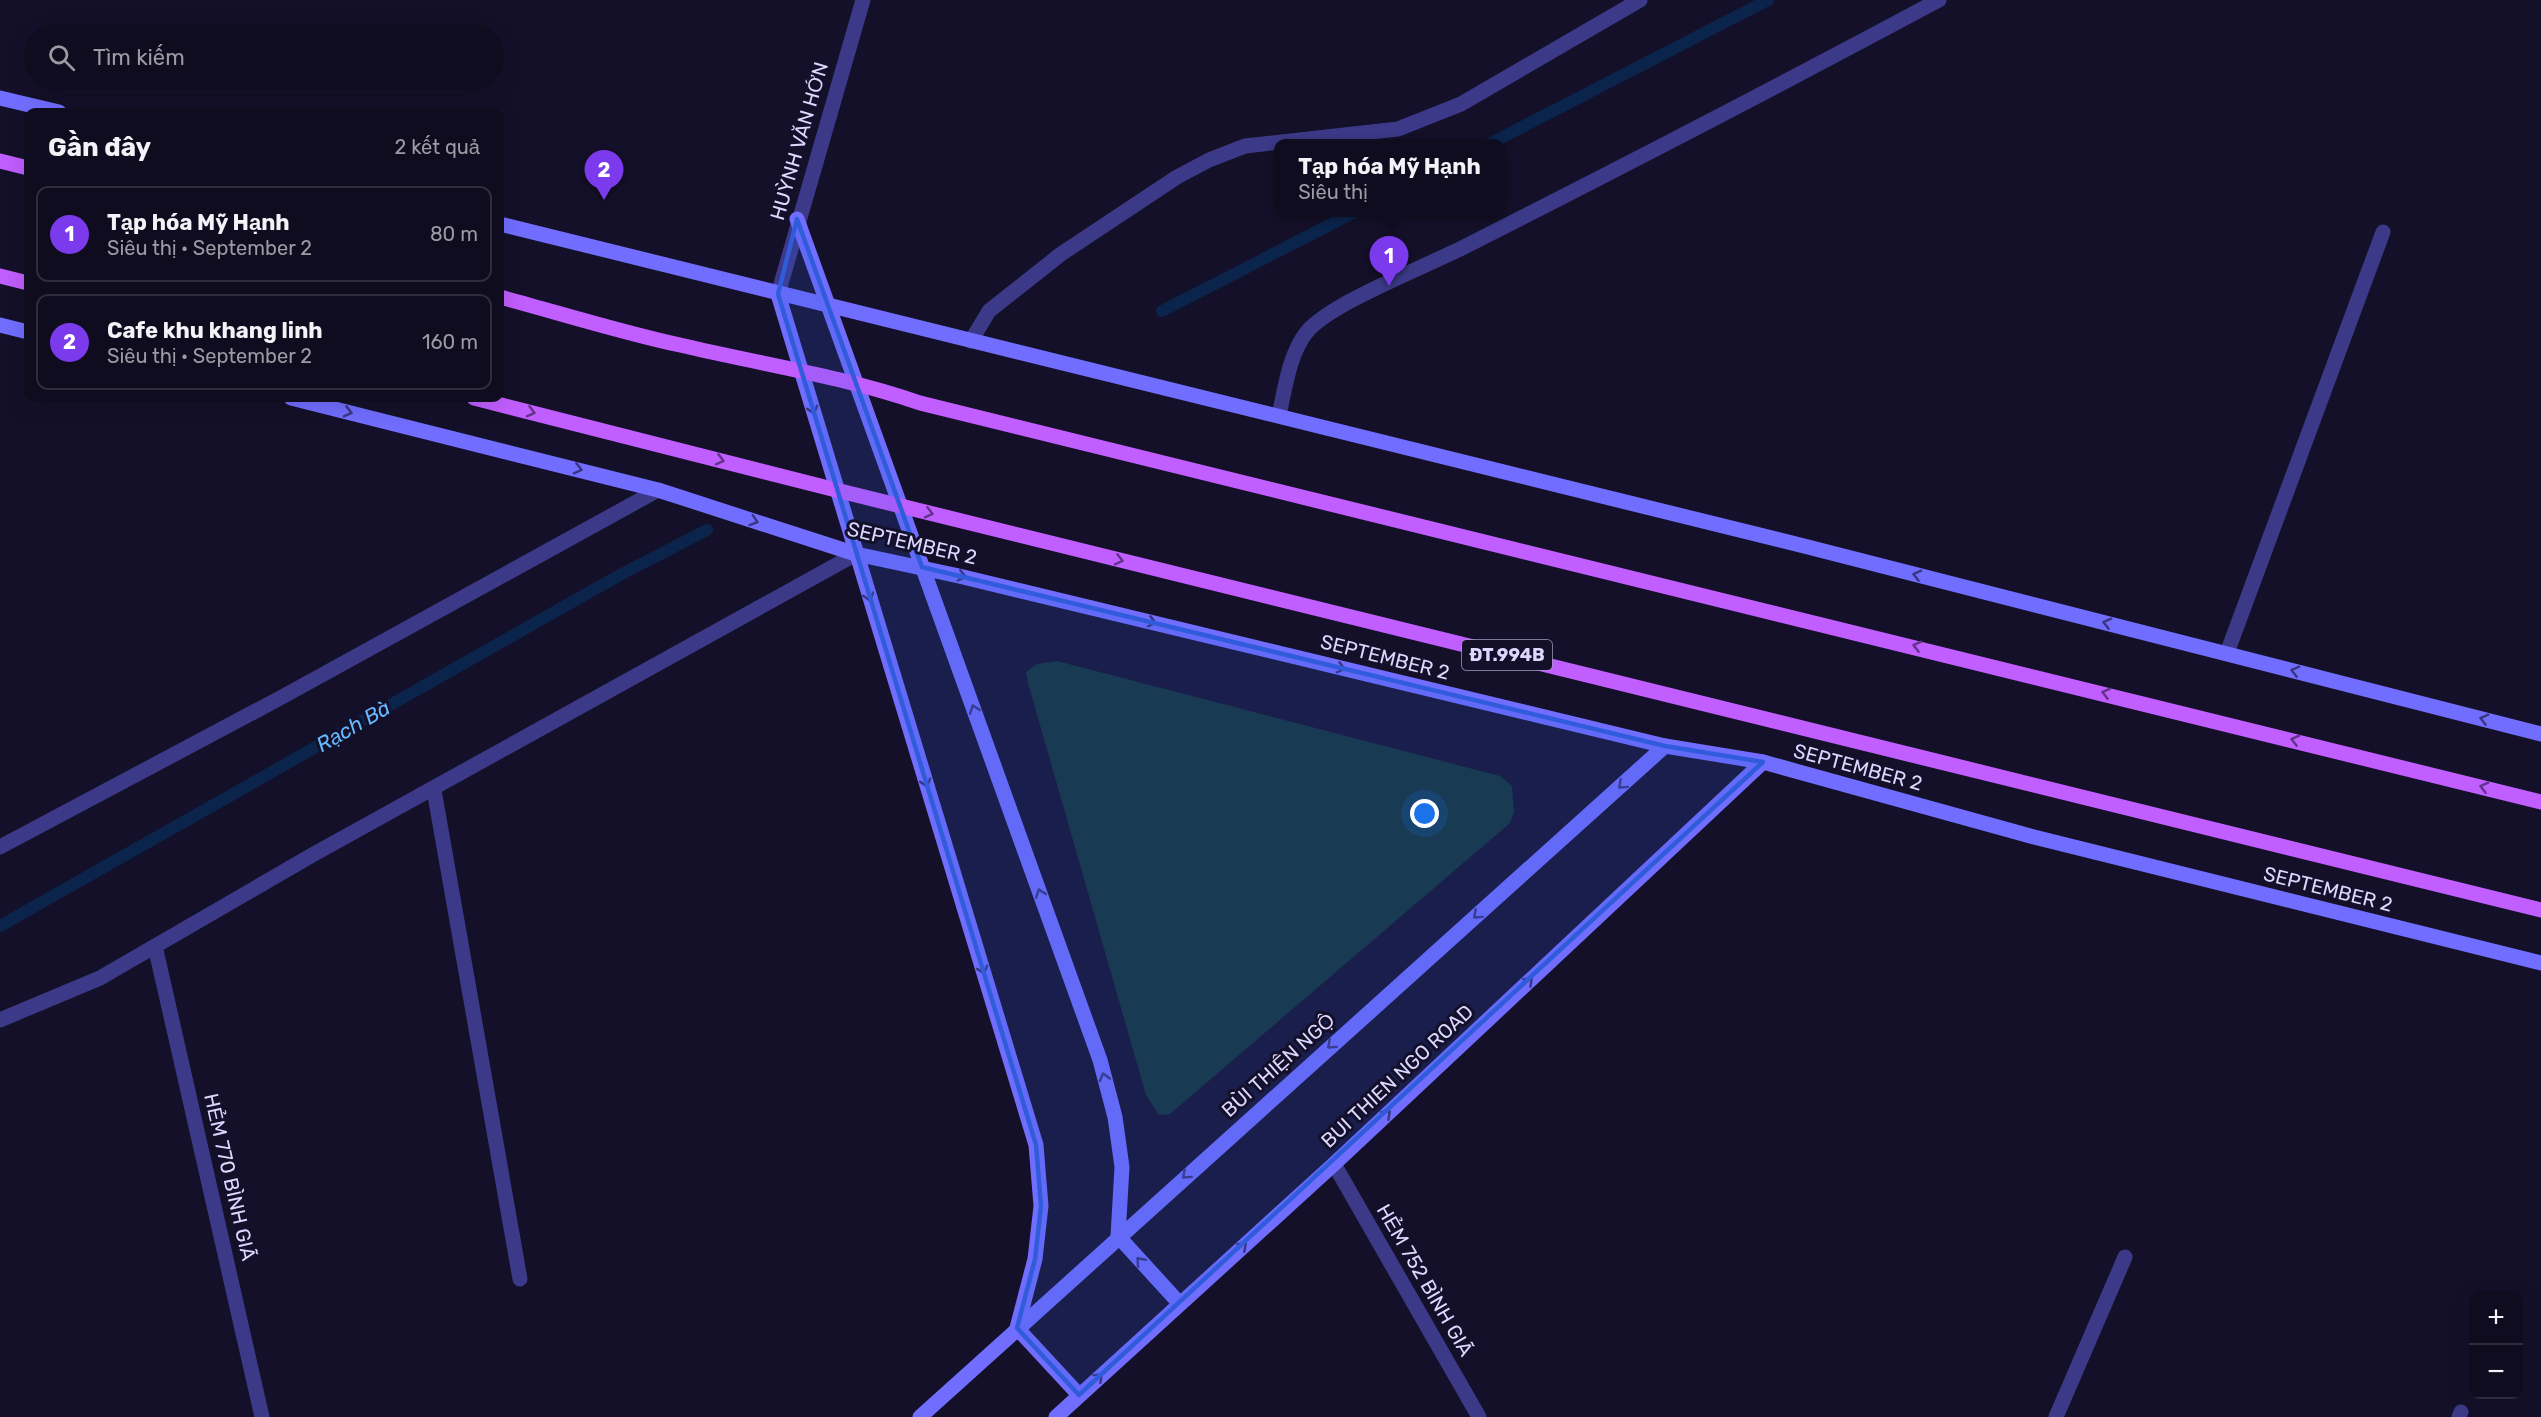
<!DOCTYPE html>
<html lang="vi">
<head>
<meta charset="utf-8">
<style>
	body { margin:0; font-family:Rubik,sans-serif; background:#1d1a2c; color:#f1f3f6 }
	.controls { position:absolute; right:18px; bottom:18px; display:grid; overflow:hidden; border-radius:12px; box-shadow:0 6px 24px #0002 }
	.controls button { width:54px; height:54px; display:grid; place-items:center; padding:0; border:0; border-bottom:2px solid #2f2c3d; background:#0f0c1f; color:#f1f3f6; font:30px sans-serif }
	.you { position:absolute; left:1425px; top:814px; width:21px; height:21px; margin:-15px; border:4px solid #fff; border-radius:50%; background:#1a73e8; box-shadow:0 0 0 9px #1a73e833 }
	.badge { display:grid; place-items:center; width:39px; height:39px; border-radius:50%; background:#7c3aed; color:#fff; font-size:20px; font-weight:700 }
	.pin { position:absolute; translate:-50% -50px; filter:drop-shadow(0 2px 3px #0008) }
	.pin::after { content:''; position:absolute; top:32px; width:21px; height:18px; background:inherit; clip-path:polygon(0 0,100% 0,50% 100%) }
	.popup { position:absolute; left:1274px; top:139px; width:231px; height:78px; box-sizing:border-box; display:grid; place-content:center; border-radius:12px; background:#0f0c1f; filter:drop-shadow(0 2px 4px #0005); font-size:20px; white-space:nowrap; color:#9b9ba4 }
	.popup b { font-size:22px; color:#f1f3f6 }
	.popup::after { content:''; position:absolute; left:50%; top:100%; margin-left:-12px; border:12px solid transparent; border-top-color:#0f0c1f }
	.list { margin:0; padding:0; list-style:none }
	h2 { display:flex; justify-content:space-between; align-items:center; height:78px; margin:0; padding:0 24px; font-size:26px }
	h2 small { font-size:20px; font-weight:400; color:#9b9ba4 }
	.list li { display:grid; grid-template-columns:39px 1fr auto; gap:18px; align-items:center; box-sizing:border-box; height:96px; margin:0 12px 12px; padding:0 12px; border:2px solid #2f2c3d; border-radius:12px }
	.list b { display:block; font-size:22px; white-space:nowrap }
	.list p { margin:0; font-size:20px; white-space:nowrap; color:#9b9ba4 }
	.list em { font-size:20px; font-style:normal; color:#9b9ba4 }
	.icon { flex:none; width:33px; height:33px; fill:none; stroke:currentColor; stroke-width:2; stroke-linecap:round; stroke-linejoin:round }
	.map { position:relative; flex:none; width:2541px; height:1417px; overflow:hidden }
	.search { position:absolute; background:#0f0c1f; box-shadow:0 6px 24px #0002; left:24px; top:24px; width:480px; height:66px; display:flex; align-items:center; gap:15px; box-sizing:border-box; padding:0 21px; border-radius:33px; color:#9b9ba4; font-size:22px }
	.panel { position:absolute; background:#0f0c1f; box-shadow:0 6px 24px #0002; left:24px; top:108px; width:480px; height:294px; border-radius:12px }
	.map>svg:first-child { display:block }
	.green { fill:#123331 }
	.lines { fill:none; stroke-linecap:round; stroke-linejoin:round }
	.stream { stroke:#0b244c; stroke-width:12 }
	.service { stroke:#3c3a88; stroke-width:15 }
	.minor { stroke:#3c3a88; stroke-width:15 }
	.secondary { stroke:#716eff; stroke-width:15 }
	.primary { stroke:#c15eff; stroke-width:15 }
	.oneway { stroke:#39367f }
	.oneway2 { stroke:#623389 }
	.marked { fill:#305cdc; fill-opacity:0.2; stroke:#305cdc; stroke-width:4.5; stroke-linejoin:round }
	.labels { text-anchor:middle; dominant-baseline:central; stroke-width:6; stroke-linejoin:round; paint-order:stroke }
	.shield { fill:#141029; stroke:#9f9bbf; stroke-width:1.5 }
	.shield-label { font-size:18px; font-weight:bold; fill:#dbd7ff }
	.street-label { font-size:20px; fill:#dbd7ff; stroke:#141029 }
	.water-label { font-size:21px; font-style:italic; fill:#65b9ff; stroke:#141029 }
</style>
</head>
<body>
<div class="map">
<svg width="2541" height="1417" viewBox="0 0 2541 1417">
	<rect width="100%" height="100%" fill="#141029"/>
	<path class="green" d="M 1057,661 L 1500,776 L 1512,786 L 1514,812 L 1510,823 L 1170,1114 L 1159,1115 L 1146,1095 L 1028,683 L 1026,672 L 1037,664 Z"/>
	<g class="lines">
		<g class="stream">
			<path d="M 1489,144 L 1768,0"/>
			<path d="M 1162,311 L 1355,212"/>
			<path d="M 0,926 L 618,576 L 707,530"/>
		</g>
		<g class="service">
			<path d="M 434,790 L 520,1279"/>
			<path d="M 155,946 L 262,1417"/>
			<path d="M 0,1020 L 100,978 L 314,854 L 856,554"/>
			<path d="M 2056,1417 L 2125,1257"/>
		</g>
		<g class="minor">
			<path d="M 778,294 L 863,0"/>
			<path d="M 971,341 L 989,311 L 1061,254 L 1177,177 L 1209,160 L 1245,146 L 1398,129 L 1461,104 L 1640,0"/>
			<path d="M 1279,415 C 1285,389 1289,355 1306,333 C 1328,304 1427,266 1464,247 C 1624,166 1782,84 1939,0"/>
			<path d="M 2227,653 L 2383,232"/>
			<path d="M 0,847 L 282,697 L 658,490"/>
			<path d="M 1334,1164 L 1479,1417"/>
			<path d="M 2459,1417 L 2461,1412"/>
		</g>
		<g class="secondary">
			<path d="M 0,98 L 59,112"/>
			<path d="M 797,219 L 1100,1060 L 1115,1117 L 1122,1167 L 1118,1236 L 1180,1304"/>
			<path d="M 500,224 L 1804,546 L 2541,734"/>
			<path d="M 778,294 L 1036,1145 L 1041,1206 L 1035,1259 L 1017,1328 L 1079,1395"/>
			<path d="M 0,325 L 28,332"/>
			<path d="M 291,398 L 658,490 L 856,554 L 959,576 L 1665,746 L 1763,762 L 2034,837 L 2541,963"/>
			<path d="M 920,1417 L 1665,746"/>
			<path d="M 1056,1417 L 1334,1164 L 1763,762"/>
		</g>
		<g class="primary">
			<path d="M 0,161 L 28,168"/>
			<path d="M 0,276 L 28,283"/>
			<path d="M 500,297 C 560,313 620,332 680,345 C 760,364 842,376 920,403 L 2541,802"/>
			<path d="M 474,398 L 844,492 L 2541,910"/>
		</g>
	</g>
	<defs><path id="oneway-chevron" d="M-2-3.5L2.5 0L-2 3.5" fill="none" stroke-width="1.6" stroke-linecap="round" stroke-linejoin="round" transform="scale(1.5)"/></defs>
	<g class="oneway">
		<use href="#oneway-chevron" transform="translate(813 410) rotate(73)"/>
		<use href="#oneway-chevron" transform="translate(348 412) rotate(14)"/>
		<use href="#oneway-chevron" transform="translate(578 469) rotate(14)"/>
		<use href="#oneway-chevron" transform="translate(754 521) rotate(18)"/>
		<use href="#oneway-chevron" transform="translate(1917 575) rotate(-166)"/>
		<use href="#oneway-chevron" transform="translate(962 576) rotate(13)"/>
		<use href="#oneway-chevron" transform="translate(869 597) rotate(73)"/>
		<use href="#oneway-chevron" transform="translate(1152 622) rotate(14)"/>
		<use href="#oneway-chevron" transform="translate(2107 623) rotate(-166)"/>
		<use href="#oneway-chevron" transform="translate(1341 668) rotate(14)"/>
		<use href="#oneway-chevron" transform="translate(2295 671) rotate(-166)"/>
		<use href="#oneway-chevron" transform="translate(974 709) rotate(-110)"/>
		<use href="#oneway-chevron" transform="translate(2484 719) rotate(-166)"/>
		<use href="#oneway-chevron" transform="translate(926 783) rotate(73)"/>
		<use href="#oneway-chevron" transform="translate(1622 785) rotate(138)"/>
		<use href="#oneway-chevron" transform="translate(1040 893) rotate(-110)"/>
		<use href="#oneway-chevron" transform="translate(1477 915) rotate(138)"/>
		<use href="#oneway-chevron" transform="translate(983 970) rotate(73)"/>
		<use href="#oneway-chevron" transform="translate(1529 981) rotate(-43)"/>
		<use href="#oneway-chevron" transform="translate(1331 1045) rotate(138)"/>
		<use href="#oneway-chevron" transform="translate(1104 1077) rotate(-105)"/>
		<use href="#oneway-chevron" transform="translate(1387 1114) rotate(-43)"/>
		<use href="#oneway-chevron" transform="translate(1186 1175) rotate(138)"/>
		<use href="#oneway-chevron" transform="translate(1243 1246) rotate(-42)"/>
		<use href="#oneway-chevron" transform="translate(1140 1261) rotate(-132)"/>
		<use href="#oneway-chevron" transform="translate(1099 1377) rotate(-42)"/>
	</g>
	<g class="oneway2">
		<use href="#oneway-chevron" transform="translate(531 412) rotate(14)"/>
		<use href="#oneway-chevron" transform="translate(720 460) rotate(14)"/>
		<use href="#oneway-chevron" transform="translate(929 513) rotate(14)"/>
		<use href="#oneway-chevron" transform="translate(1119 560) rotate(14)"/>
		<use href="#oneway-chevron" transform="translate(1917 646) rotate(-166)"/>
		<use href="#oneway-chevron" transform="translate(2106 693) rotate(-166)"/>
		<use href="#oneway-chevron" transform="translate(2295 740) rotate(-166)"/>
		<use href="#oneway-chevron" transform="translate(2484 787) rotate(-166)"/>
	</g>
	<path class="marked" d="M 797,219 L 922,567 L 1665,746 L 1763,762 L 1079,1395 L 1017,1328 L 1035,1259 L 1041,1206 L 1036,1145 L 778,294 Z"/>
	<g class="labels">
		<rect class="shield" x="1462" y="640" width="90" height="30" rx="4.5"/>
		<g class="shield-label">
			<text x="1507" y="655">ĐT.994B</text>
		</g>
		<g class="street-label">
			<text transform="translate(799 141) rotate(-74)">HUỲNH VĂN HỚN</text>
			<text transform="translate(912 543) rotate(13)">SEPTEMBER 2</text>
			<text transform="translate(1385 657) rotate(14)">SEPTEMBER 2</text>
			<text transform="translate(1858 767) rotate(15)">SEPTEMBER 2</text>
			<text transform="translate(2328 889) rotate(14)">SEPTEMBER 2</text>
			<text transform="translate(1278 1065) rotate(-42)">BÙI THIỆN NGỘ</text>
			<text transform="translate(1397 1076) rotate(-43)">BUI THIEN NGO ROAD</text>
			<text transform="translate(230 1177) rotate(77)">HẺM 770 BÌNH GIÃ</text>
			<text transform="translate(1425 1280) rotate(60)">HẺM 752 BÌNH GIÃ</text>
		</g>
		<g class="water-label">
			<text transform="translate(353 726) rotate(-30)">Rạch Bà</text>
		</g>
	</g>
</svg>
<div class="controls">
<button>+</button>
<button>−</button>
</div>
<div class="you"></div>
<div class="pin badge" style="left:1389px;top:286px">1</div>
<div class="popup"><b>Tạp hóa Mỹ Hạnh</b>Siêu thị</div>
<div class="pin badge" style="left:604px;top:200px">2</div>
<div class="search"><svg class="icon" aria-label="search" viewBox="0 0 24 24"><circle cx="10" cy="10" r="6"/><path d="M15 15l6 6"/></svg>Tìm kiếm</div>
<section class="panel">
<h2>Gần đây<small>2 kết quả</small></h2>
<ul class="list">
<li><span class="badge">1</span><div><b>Tạp hóa Mỹ Hạnh</b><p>Siêu thị · September 2</p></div><em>80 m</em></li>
<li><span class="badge">2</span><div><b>Cafe khu khang linh</b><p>Siêu thị · September 2</p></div><em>160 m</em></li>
</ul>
</section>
</div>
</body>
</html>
